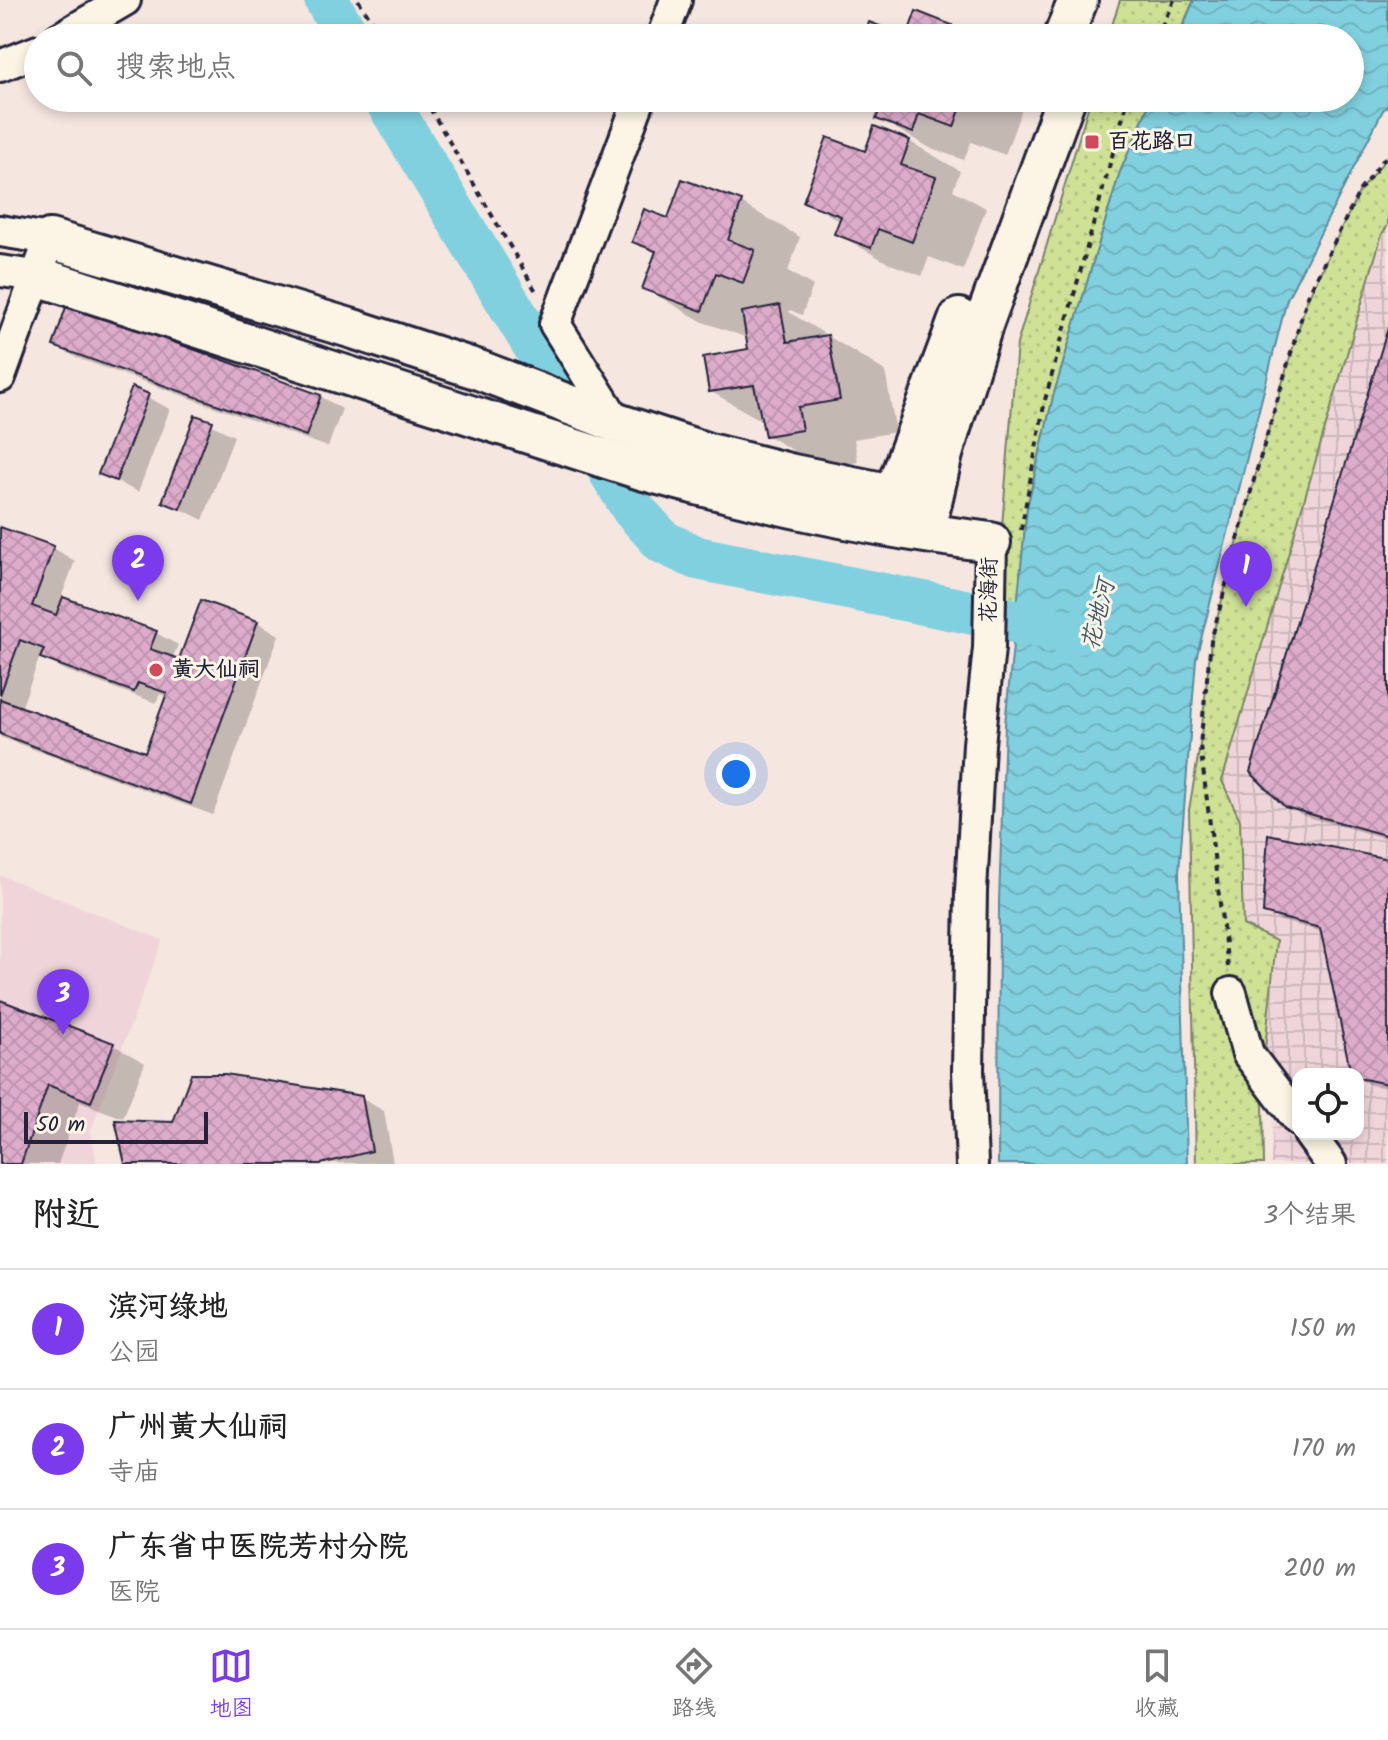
<!DOCTYPE html>
<html lang="zh">
<head>
<meta charset="utf-8">
<style>
	body { margin:0; font-family:Kalam,"LXGW WenKai TC",sans-serif; background:#f6f6f6; color:#222 }
	.controls { position:absolute; right:24px; bottom:24px; display:grid; overflow:hidden; border-radius:16px; box-shadow:0 4px 12px #0003 }
	.controls button { width:72px; height:72px; display:grid; place-items:center; padding:0; border:0; border-bottom:2px solid #e0e0e0; background:#fff; color:#222; font:40px sans-serif }
	.scale { position:absolute; left:24px; bottom:20px; width:184px; box-sizing:border-box; padding-left:8px; border:4px solid #22223b; border-top:0; font-size:22px; line-height:28px; white-space:nowrap; color:#22223b; -webkit-text-stroke:6px #fcf5e5; paint-order:stroke }
	.you { position:absolute; left:736px; top:774px; width:28px; height:28px; margin:-20px; border:6px solid #fff; border-radius:50%; background:#1a73e8; box-shadow:0 0 0 12px #1a73e833 }
	.badge { display:grid; place-items:center; width:52px; height:52px; border-radius:50%; background:#7c3aed; color:#fff; font-size:26px; font-weight:700 }
	.pin { position:absolute; translate:-50% -66px; filter:drop-shadow(0 2px 4px #0008) }
	.pin::after { content:''; position:absolute; top:42px; width:28px; height:24px; background:inherit; clip-path:polygon(0 0,100% 0,50% 100%) }
	.list { margin:0; padding:0; list-style:none }
	h2 { display:flex; justify-content:space-between; align-items:center; height:104px; margin:0; padding:0 32px; font-size:34px }
	h2 small { font-size:26px; font-weight:400; color:#767676 }
	.list li { display:grid; grid-template-columns:52px 1fr auto; gap:24px; align-items:center; box-sizing:border-box; height:120px; padding:0 32px; border-top:2px solid #e0e0e0 }
	.list b { display:block; font-size:30px; white-space:nowrap }
	.list p { margin:0; font-size:26px; white-space:nowrap; color:#767676 }
	.list em { font-size:26px; font-style:normal; color:#767676 }
	.icon { flex:none; width:44px; height:44px; fill:none; stroke:currentColor; stroke-width:2; stroke-linecap:round; stroke-linejoin:round }
	.map { position:relative; flex:none; width:1388px; height:1164px; overflow:hidden }
	.search { position:absolute; background:#fff; box-shadow:0 4px 12px #0003; left:24px; right:24px; top:24px; height:88px; display:flex; align-items:center; gap:20px; box-sizing:border-box; padding:0 28px; border-radius:44px; color:#767676; font-size:30px }
	.sheet { height:464px; background:#fff }
	nav { display:flex; justify-content:space-around; align-items:center; box-sizing:border-box; height:112px; border-top:2px solid #e0e0e0; background:#fff; font-size:22px; color:#767676 }
	nav a { display:grid; justify-items:center; gap:4px }
	nav .on { color:#7c3aed }
	.map>svg:first-child { display:block }
	.built { fill:#efd5da }
	.industrial { fill:url(#industrial-grid) }
	.grass { fill:url(#grass-dots); stroke:#788268; stroke-width:2 }
	.water { fill:url(#water-waves); stroke:#5b8a9d; stroke-width:2 }
	.shadow { fill:#0003; fill-rule:evenodd }
	.lines { fill:none; stroke-linecap:round; stroke-linejoin:round }
	.river { stroke:#81d0df; stroke-width:44 }
	.building { fill:url(#building-cross-hatch); stroke:#22223b; stroke-width:2 }
	.minor-casing { stroke:#22223b; stroke-width:36 }
	.tertiary-casing { stroke:#22223b; stroke-width:44 }
	.path { stroke:#22223b; stroke-width:4; stroke-dasharray:6 6; stroke-linecap:butt }
	.minor { stroke:#fcf5e5; stroke-width:30 }
	.tertiary { stroke:#fcf5e5; stroke-width:38 }
	.poi-dot { fill:#d1495b; stroke:#fcf5e5; stroke-width:3 }
	.labels { text-anchor:middle; dominant-baseline:central; stroke-width:6; stroke-linejoin:round; paint-order:stroke }
	.poi-label { font-size:22px; font-weight:bold; fill:#22223b; stroke:#fcf5e5; text-anchor:start }
	.street-label { font-size:22px; fill:#22223b; stroke:#fcf5e5 }
	.water-label { font-size:24px; font-style:italic; fill:#3e566c; stroke:#fcf5e5 }
</style>
</head>
<body>
<div class="map">
<svg width="1388" height="1164" viewBox="0 0 1388 1164">
	<defs>
		<pattern id="industrial-grid" width="8" height="8" patternUnits="userSpaceOnUse" patternTransform="scale(2)"><rect width="8" height="8" fill="#efd5da"/><path d="M0 4h8M4 0v8" fill="none" stroke="#cdb7bc"/></pattern>
		<pattern id="grass-dots" width="8" height="8" patternUnits="userSpaceOnUse" patternTransform="scale(2)"><rect width="8" height="8" fill="#cee195"/><path d="M2 2h.1M6 6h.1" fill="none" stroke="#b1c181" stroke-width="1.8" stroke-linecap="round"/></pattern>
		<pattern id="water-waves" width="16" height="10" patternUnits="userSpaceOnUse" patternTransform="scale(2)"><rect width="16" height="10" fill="#81d0df"/><path d="M0 5q4-4 8 0t8 0" fill="none" stroke="#6fb2c0"/></pattern>
		<pattern id="building-cross-hatch" width="8" height="8" patternUnits="userSpaceOnUse" patternTransform="scale(2)"><rect width="8" height="8" fill="#deaccb"/><path d="M0 0l8 8M0 8l8-8" fill="none" stroke="#be94af"/></pattern>
	</defs>
	<rect width="100%" height="100%" fill="#f6e6e0"/>
	<filter id="ink" filterUnits="userSpaceOnUse"><feTurbulence type="fractalNoise" baseFrequency=".0125" numOctaves="2"/><feDisplacementMap in="SourceGraphic" scale="16" xChannelSelector="R" yChannelSelector="G"/><feConvolveMatrix kernelMatrix="1 2 1 2 8 2 1 2 1" color-interpolation-filters="sRGB"/></filter>
	<g filter="url(#ink)">
		<path class="built" d="M 0,875 L 163,940 L 91,1130 L 97,1164 L 0,1164 Z"/>
		<g class="industrial">
			<path d="M 1388,225 L 1388,1164 L 1336,1164 L 1318,1134 L 1358,1134 L 1358,1074 L 1298,1074 L 1298,1102 L 1265,1049 L 1276,941 L 1243,925 L 1240,820 L 1222,781 L 1382,234 Z"/>
			<path d="M 1273,1120 L 1311,1164 L 1271,1164 Z"/>
		</g>
		<g class="grass">
			<path d="M 1120,0 L 1194,0 L 1177,38 L 1108,38 Z"/>
			<path d="M 1091,98 L 1152,98 L 1120,172 L 1053,397 L 1027,507 L 1017,610 L 995,611 L 1017,344 Z"/>
			<path d="M 1388,156 L 1388,225 L 1382,234 L 1222,781 L 1240,820 L 1243,925 L 1276,941 L 1265,1049 L 1232,997 L 1263,1105 L 1264,1164 L 1196,1164 L 1189,810 L 1200,745 L 1211,641 L 1261,455 L 1307,300 L 1360,190 Z"/>
		</g>
		<path class="water" d="M 1194,0 L 1388,0 L 1388,105 L 1383,110 L 1287,299 L 1196,659 L 1179,872 L 1187,1164 L 998,1164 L 999,902 L 1005,724 L 1027,508 L 1053,397 L 1120,172 L 1152,98 L 1350,98 L 1350,38 L 1178,38 Z"/>
		<g class="shadow">
			<path d="M 951,26 L 971,38 L 908,38 Z"/>
			<path d="M 868,98 L 1026,98 L 1005,155 L 971,142 L 964,160 L 930,148 L 879,119 L 883,107 Z"/>
			<path d="M 909,141 L 960,171 L 953,190 L 986,208 L 963,270 L 929,257 L 922,276 L 888,263 L 837,234 L 841,222 L 806,201 L 866,154 Z"/>
			<path d="M 683,182 L 741,203 L 800,237 L 788,271 L 813,286 L 802,315 L 790,310 L 789,312 L 885,371 L 896,432 L 854,439 L 858,462 L 824,468 L 766,435 L 764,422 L 710,391 L 750,351 L 748,338 L 703,322 L 644,288 L 657,254 L 634,241 L 669,221 Z"/>
			<path d="M 1388,335 L 1388,839 L 1304,816 L 1287,806 Z"/>
			<path d="M 55,345 L 320,396 L 342,409 L 328,447 L 77,358 Z"/>
			<path d="M 133,390 L 170,409 L 138,492 L 101,474 Z"/>
			<path d="M 196,417 L 234,436 L 203,520 L 165,501 Z"/>
			<path d="M 0,529 L 53,548 L 75,561 L 61,598 L 156,633 L 178,645 L 172,659 L 180,662 L 257,622 L 279,635 L 213,815 L 0,737 ZM 40,656 L 64,670 L 156,703 L 160,694 L 168,697 L 147,755 L 21,709 Z"/>
			<path d="M 1388,861 L 1388,1088 L 1370,1085 L 1358,1078 L 1358,1074 L 1353,1074 L 1323,932 L 1281,921 L 1265,912 Z"/>
			<path d="M 0,1002 L 113,1045 L 145,1063 L 123,1118 L 80,1102 L 58,1164 L 0,1164 Z"/>
			<path d="M 361,1098 L 384,1111 L 393,1163 L 127,1164 L 175,1124 Z"/>
		</g>
		<g class="lines">
			<g class="river">
				<path d="M 326,0 L 349,38"/>
				<path d="M 385,98 L 633,509 L 663,542 L 697,558 L 1075,633"/>
			</g>
		</g>
		<g class="building">
			<path d="M 916,11 L 952,25 L 947,38 L 863,38 L 869,22 L 907,36 Z"/>
			<path d="M 875,98 L 964,98 L 954,127 L 919,114 L 913,133 L 876,119 L 883,101 Z"/>
			<path d="M 874,126 L 910,140 L 901,165 L 936,177 L 912,242 L 878,229 L 871,248 L 834,234 L 841,216 L 803,202 L 827,137 L 865,151 Z"/>
			<path d="M 682,179 L 742,201 L 728,240 L 755,250 L 743,283 L 716,273 L 702,311 L 642,289 L 656,251 L 632,242 L 644,209 L 668,218 Z"/>
			<path d="M 67,304 L 321,395 L 306,436 L 53,346 Z"/>
			<path d="M 780,305 L 787,342 L 828,335 L 840,400 L 798,407 L 802,430 L 765,436 L 754,385 L 709,392 L 703,357 L 748,349 L 742,312 Z"/>
			<path d="M 1388,328 L 1388,836 L 1285,807 L 1250,772 Z"/>
			<path d="M 132,387 L 149,394 L 116,481 L 98,474 Z"/>
			<path d="M 195,415 L 213,421 L 180,509 L 162,502 Z"/>
			<path d="M 0,527 L 54,546 L 32,606 L 56,615 L 63,597 L 157,631 L 150,649 L 179,659 L 201,600 L 258,621 L 191,804 L 0,734 L 0,699 L 145,752 L 167,693 L 138,683 L 134,692 L 40,658 L 44,649 L 20,640 L 0,695 Z"/>
			<path d="M 1268,834 L 1388,859 L 1388,1084 L 1358,1078 L 1358,1074 L 1351,1074 L 1320,928 L 1263,913 Z"/>
			<path d="M 0,1000 L 114,1043 L 91,1102 L 48,1085 L 21,1164 L 0,1164 Z"/>
			<path d="M 191,1074 L 225,1074 L 362,1096 L 372,1151 L 321,1164 L 125,1164 L 115,1120 L 173,1122 Z"/>
		</g>
		<g class="lines">
			<defs>
				<g id="minor">
					<path d="M 60,38 L 125,0"/>
					<path d="M 662,38 L 676,0"/>
					<path d="M 0,66 L 38,51"/>
					<path d="M 0,231 L 50,239 L 0,377"/>
					<path d="M 0,271 L 37,276"/>
					<path d="M 617,423 L 555,324 L 640,98"/>
					<path d="M 1231,993 L 1248,1054 L 1298,1120"/>
					<path d="M 1309,1134 L 1331,1164"/>
					<path d="M 972,1164 L 968,1071 L 971,891 L 979,744 L 989,648 L 991,542"/>
				</g>
				<g id="tertiary">
					<path d="M 1063,38 L 1078,0"/>
					<path d="M 50,239 L 350,328 L 479,370 L 617,423 L 705,452 L 793,474 L 932,502"/>
					<path d="M 37,276 L 641,470 C 756,502 873,528 991,542"/>
					<path d="M 884,519 L 959,318"/>
					<path d="M 926,528 L 943,454 L 983,325 L 1066,98"/>
				</g>
			</defs>
			<use href="#minor" class="minor-casing"/>
			<use href="#tertiary" class="tertiary-casing"/>
			<g class="path">
				<path d="M 358,0 L 384,38"/>
				<path d="M 1156,38 L 1174,0"/>
				<path d="M 424,98 L 537,293"/>
				<path d="M 1021,530 L 1045,400 L 1128,98"/>
				<path d="M 1228,967 L 1200,745 L 1211,641 L 1255,476 L 1308,295 L 1360,190 L 1388,154"/>
			</g>
			<use href="#minor" class="minor"/>
			<use href="#tertiary" class="tertiary"/>
		</g>
	</g>
	<g class="poi-dot">
		<rect x="1084" y="134" width="16" height="16" rx="4"/>
		<circle cx="156" cy="670" r="8"/>
	</g>
	<g class="labels">
		<g class="poi-label">
			<text x="1108" y="142">百花路口</text>
			<text x="172" y="670">黄大仙祠</text>
		</g>
		<g class="street-label">
			<text transform="translate(990 590) rotate(-89)">花海街</text>
		</g>
		<g class="water-label">
			<text transform="translate(1099 615) rotate(-76)">花地河</text>
		</g>
	</g>
</svg>
<div class="controls">
<button><svg class="icon" aria-label="locate" viewBox="0 0 24 24"><circle cx="12" cy="12" r="6"/><path d="M12 2v4M12 18v4M2 12h4M18 12h4"/></svg></button>
</div>
<div class="scale">50 m</div>
<div class="you"></div>
<div class="pin badge" style="left:1246px;top:607px">1</div>
<div class="pin badge" style="left:138px;top:601px">2</div>
<div class="pin badge" style="left:63px;top:1035px">3</div>
<div class="search"><svg class="icon" aria-label="search" viewBox="0 0 24 24"><circle cx="10" cy="10" r="6"/><path d="M15 15l6 6"/></svg>搜索地点</div>
</div>
<section class="sheet">
<h2>附近<small>3个结果</small></h2>
<ul class="list">
<li><span class="badge">1</span><div><b>滨河绿地</b><p>公园</p></div><em>150 m</em></li>
<li><span class="badge">2</span><div><b>广州黄大仙祠</b><p>寺庙</p></div><em>170 m</em></li>
<li><span class="badge">3</span><div><b>广东省中医院芳村分院</b><p>医院</p></div><em>200 m</em></li>
</ul>
</section>
<nav>
<a class="on"><svg class="icon" aria-label="map" viewBox="0 0 24 24"><path d="M3 6l6-2 6 2 6-2v14l-6 2-6-2-6 2zM9 4v14M15 6v14"/></svg>地图</a>
<a><svg class="icon" aria-label="directions" viewBox="0 0 24 24"><path d="M12 3l9 9-9 9-9-9zM9 14v-3h6M13 9l2 2-2 2"/></svg>路线</a>
<a><svg class="icon" aria-label="saved" viewBox="0 0 24 24"><path d="M7 4h10v16l-5-4-5 4z"/></svg>收藏</a>
</nav>
</body>
</html>
